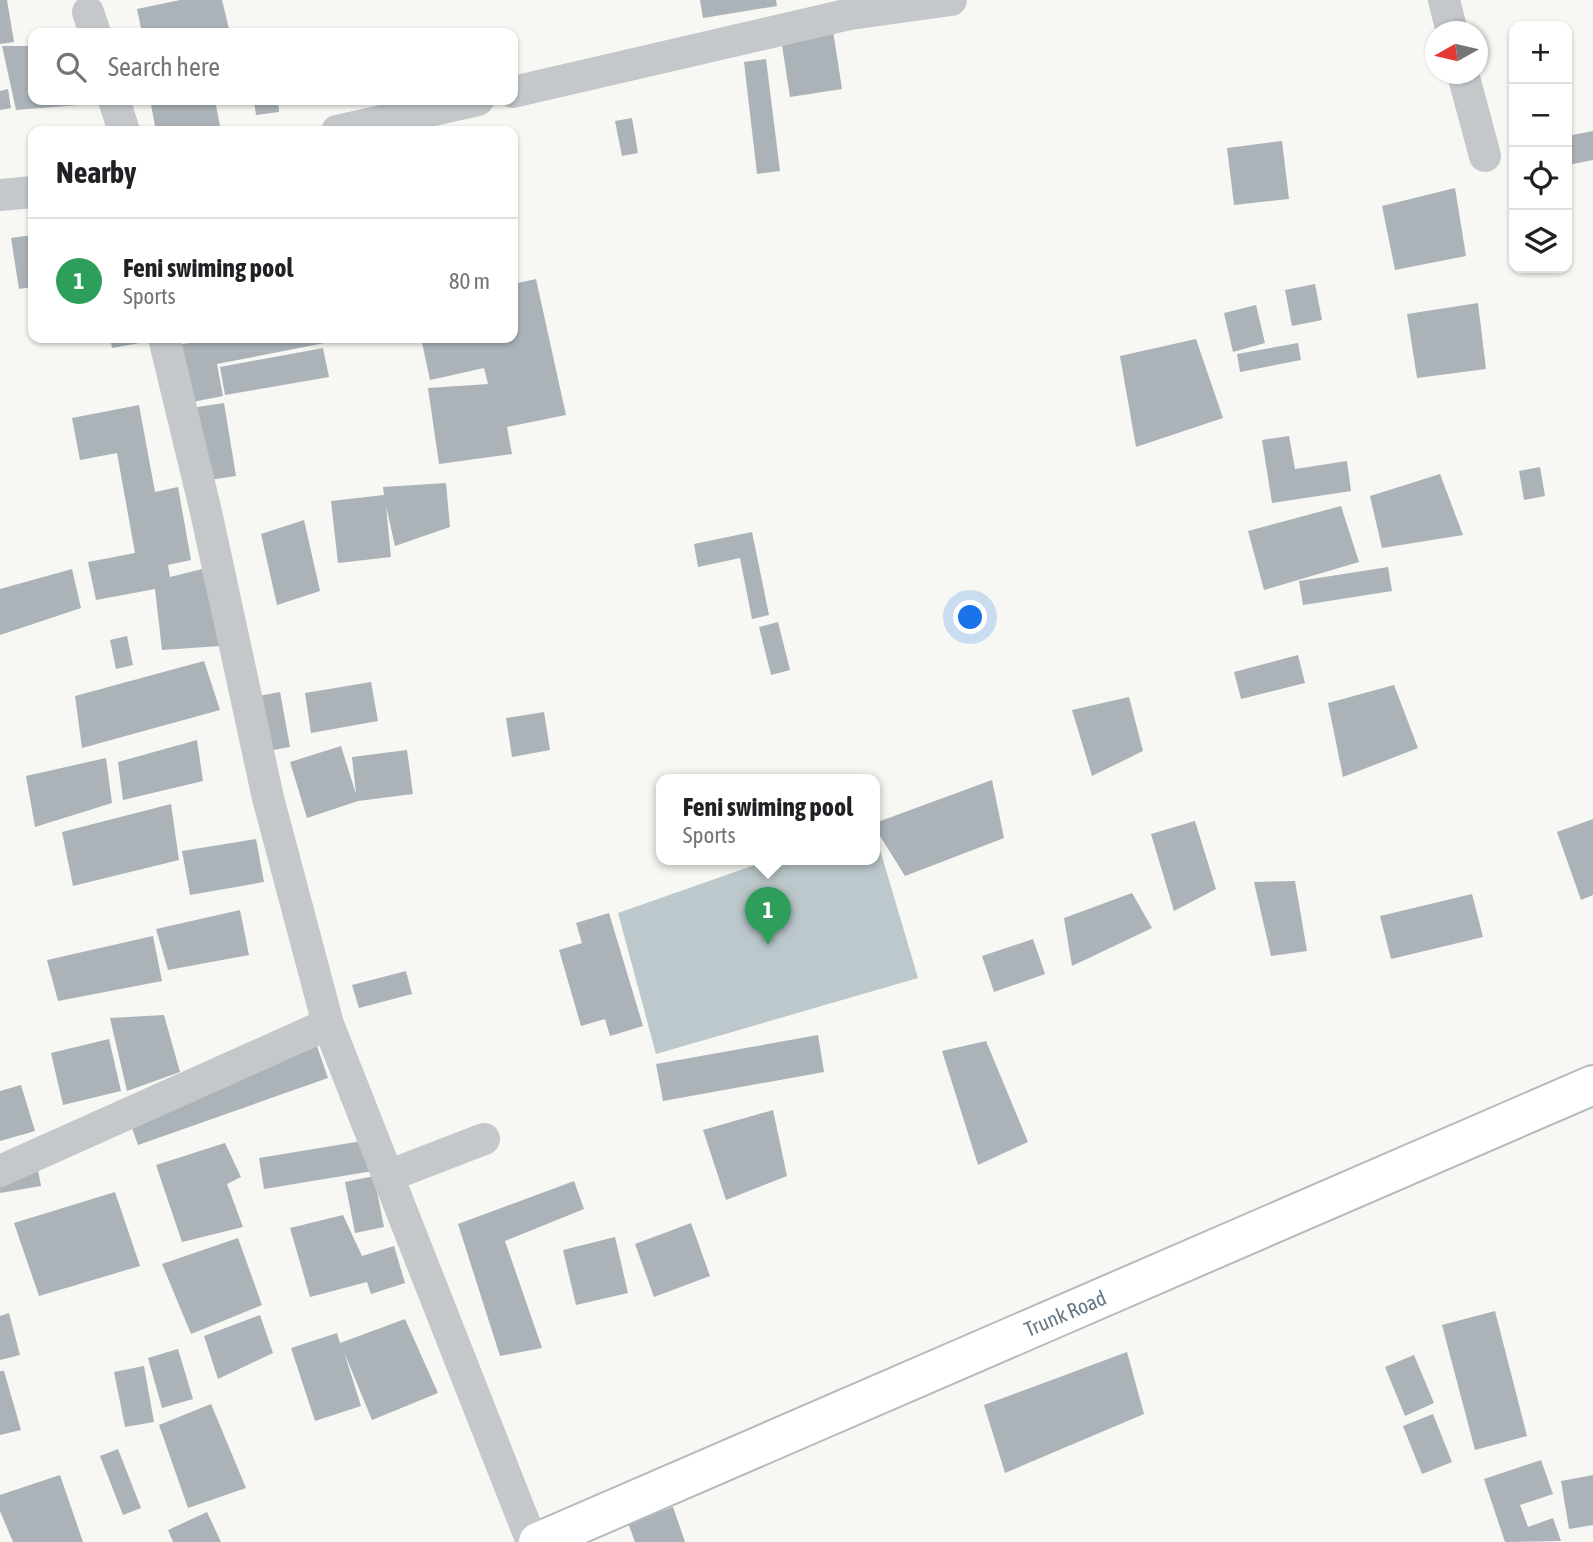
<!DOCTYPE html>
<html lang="en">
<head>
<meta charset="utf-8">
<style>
	body { margin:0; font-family:"Asap Condensed",sans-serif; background:#f6f6f6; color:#202124 }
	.controls { position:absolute; right:21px; top:21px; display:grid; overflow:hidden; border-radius:14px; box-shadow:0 2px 5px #0004 }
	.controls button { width:63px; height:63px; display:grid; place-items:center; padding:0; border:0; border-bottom:2px solid #e0e0e0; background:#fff; color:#202124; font:35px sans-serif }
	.compass { position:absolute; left:1425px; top:21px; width:63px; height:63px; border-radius:50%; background:#fff; box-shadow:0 2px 5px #0004; rotate:262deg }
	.you { position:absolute; left:971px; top:618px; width:24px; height:24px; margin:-18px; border:5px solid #fff; border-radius:50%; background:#1a73e8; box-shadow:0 0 0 10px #1a73e833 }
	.badge { display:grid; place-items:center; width:46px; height:46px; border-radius:50%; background:#2563eb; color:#fff; font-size:23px; font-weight:700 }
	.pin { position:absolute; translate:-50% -58px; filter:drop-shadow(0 2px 4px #0008) }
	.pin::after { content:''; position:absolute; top:37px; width:24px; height:21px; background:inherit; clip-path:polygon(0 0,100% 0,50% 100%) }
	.popup { position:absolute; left:656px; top:774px; width:224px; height:91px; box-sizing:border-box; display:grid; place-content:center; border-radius:14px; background:#fff; filter:drop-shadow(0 2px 5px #0005); font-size:23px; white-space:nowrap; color:#757577 }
	.popup b { font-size:26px; color:#202124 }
	.popup::after { content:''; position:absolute; left:50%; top:100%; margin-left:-14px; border:14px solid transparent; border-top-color:#fff }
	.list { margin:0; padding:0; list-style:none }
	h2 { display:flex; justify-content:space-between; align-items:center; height:91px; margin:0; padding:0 28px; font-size:30px }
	h2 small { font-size:23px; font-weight:400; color:#757577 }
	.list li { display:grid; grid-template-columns:46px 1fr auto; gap:21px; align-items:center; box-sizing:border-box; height:126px; padding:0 28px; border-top:2px solid #e0e0e0 }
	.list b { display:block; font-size:26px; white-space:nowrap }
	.list p { margin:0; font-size:23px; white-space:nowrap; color:#757577 }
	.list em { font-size:23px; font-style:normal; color:#757577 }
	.icon { flex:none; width:38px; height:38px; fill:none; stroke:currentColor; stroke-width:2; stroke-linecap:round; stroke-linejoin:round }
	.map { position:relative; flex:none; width:1593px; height:1542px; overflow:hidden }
	.search { position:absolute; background:#fff; box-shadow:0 2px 5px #0004; left:28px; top:28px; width:490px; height:77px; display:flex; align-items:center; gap:18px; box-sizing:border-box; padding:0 24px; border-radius:14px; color:#757577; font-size:26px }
	.panel { position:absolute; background:#fff; box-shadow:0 2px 5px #0004; left:28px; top:126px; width:490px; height:217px; border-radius:14px }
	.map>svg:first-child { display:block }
	.water { fill:#bcc8cc }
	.building { fill:#abb3b9 }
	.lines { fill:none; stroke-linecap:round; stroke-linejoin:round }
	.secondary-casing { stroke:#b4babe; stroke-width:42 }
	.street { stroke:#c4c8cb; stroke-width:32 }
	.secondary { stroke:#fff; stroke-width:38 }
	.labels { text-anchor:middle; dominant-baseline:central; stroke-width:7; stroke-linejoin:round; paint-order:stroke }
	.street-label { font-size:21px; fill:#657785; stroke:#fff }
</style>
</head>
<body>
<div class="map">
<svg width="1593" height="1542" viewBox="0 0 1593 1542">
	<rect width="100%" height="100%" fill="#f7f7f3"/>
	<path class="water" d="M 875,833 L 918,978 L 656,1054 L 618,913 L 772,859 L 875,859 Z"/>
	<g class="building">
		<path d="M 0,0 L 7,0 L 14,42 L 0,44 Z"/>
		<path d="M 180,0 L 222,0 L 230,33 L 142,33 L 137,9 Z"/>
		<path d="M 700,0 L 776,0 L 777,6 L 703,18 Z"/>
		<path d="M 831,18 L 842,89 L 790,97 L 779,26 Z"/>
		<path d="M 2,46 L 33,46 L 33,100 L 77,100 L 78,105 L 16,110 Z"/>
		<path d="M 766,59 L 780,171 L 757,174 L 744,62 Z"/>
		<path d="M 8,89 L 11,108 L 0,110 L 0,91 Z"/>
		<path d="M 150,100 L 215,100 L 221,131 L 156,131 Z"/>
		<path d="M 254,100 L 278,100 L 279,112 L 256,115 Z"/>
		<path d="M 632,118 L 638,153 L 622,156 L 615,121 Z"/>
		<path d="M 1593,131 L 1593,160 L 1568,165 L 1567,136 Z"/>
		<path d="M 1282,141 L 1289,199 L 1234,205 L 1227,148 Z"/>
		<path d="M 1455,188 L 1466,256 L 1395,270 L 1382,206 Z"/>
		<path d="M 33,235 L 33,287 L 19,289 L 11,238 Z"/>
		<path d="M 536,279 L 566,415 L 507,427 L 512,454 L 439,464 L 428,388 L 488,384 L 484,368 L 430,380 L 421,338 L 513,338 L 513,284 Z"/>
		<path d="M 1315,284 L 1322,320 L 1292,326 L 1285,290 Z"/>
		<path d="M 1478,303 L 1486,369 L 1417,378 L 1407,314 Z"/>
		<path d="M 1256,305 L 1265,343 L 1233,352 L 1224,313 Z"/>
		<path d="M 110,338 L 139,338 L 140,343 L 112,348 Z"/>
		<path d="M 216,338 L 335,338 L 335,341 L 217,364 L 223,396 L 177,405 L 167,347 Z"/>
		<path d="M 1196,339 L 1223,418 L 1136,447 L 1120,356 Z"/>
		<path d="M 1298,343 L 1301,360 L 1240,372 L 1237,354 Z"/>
		<path d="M 323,348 L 329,377 L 225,395 L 220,367 Z"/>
		<path d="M 224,403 L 236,476 L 202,481 L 191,408 Z"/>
		<path d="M 139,405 L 155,492 L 178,487 L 191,560 L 168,565 L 170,577 L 202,569 L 220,646 L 162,650 L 155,589 L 96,600 L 88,562 L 135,553 L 117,453 L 80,460 L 72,418 Z"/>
		<path d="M 1289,436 L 1295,469 L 1347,461 L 1351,491 L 1272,503 L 1262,440 Z"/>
		<path d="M 1540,467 L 1545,496 L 1524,500 L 1519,471 Z"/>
		<path d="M 1440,474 L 1463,535 L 1382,548 L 1370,496 Z"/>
		<path d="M 446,483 L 450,527 L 395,546 L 386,506 L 391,557 L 338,563 L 331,501 L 384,495 L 383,487 Z"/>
		<path d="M 1341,506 L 1359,562 L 1264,590 L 1248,531 Z"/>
		<path d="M 304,520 L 320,591 L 277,605 L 261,534 Z"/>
		<path d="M 752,532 L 769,615 L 752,619 L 740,558 L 698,567 L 694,544 Z"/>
		<path d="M 1388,567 L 1392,591 L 1303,605 L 1299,581 Z"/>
		<path d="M 72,569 L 81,608 L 0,635 L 0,589 Z"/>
		<path d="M 778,622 L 790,670 L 771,675 L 759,627 Z"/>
		<path d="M 127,636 L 133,665 L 116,669 L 110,640 Z"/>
		<path d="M 1298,655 L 1305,683 L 1241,699 L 1234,672 Z"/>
		<path d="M 204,661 L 220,710 L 82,748 L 75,696 Z"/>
		<path d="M 371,682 L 378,721 L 311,733 L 305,693 Z"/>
		<path d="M 1394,685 L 1418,748 L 1343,777 L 1328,703 Z"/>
		<path d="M 280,692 L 290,747 L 256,753 L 247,698 Z"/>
		<path d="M 1129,697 L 1143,751 L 1092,776 L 1072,710 Z"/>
		<path d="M 544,712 L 550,750 L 512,757 L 506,718 Z"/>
		<path d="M 197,740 L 203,781 L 123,800 L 118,762 Z"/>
		<path d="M 341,746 L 356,794 L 352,757 L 407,750 L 413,794 L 358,801 L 307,818 L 290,762 Z"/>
		<path d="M 106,758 L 112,803 L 35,827 L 26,776 Z"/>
		<path d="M 992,780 L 1004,838 L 905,876 L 875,828 L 875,823 Z"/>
		<path d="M 171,804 L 179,860 L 73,886 L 62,832 Z"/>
		<path d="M 1593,819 L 1593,895 L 1581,900 L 1557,832 Z"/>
		<path d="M 1195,821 L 1216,889 L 1174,911 L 1151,834 Z"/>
		<path d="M 256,839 L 264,882 L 190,895 L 182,851 Z"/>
		<path d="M 1295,881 L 1307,951 L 1271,956 L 1254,882 Z"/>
		<path d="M 1132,893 L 1152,928 L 1072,966 L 1064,918 Z"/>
		<path d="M 1472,894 L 1483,937 L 1391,959 L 1380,916 Z"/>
		<path d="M 240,910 L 249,955 L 168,970 L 156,929 Z"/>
		<path d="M 609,913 L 643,1026 L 610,1036 L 605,1019 L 581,1026 L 559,950 L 582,943 L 576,923 Z"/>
		<path d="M 153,936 L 162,981 L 58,1001 L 47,960 Z"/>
		<path d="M 1033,939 L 1045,974 L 994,992 L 982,956 Z"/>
		<path d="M 406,971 L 412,994 L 359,1008 L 352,985 Z"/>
		<path d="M 164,1015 L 180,1072 L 127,1091 L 110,1018 Z"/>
		<path d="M 818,1035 L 824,1072 L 663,1101 L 656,1064 Z"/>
		<path d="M 109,1039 L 121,1091 L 63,1105 L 51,1053 Z"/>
		<path d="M 986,1041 L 1028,1142 L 978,1165 L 942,1051 Z"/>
		<path d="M 317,1046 L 328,1078 L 138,1145 L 127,1114 Z"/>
		<path d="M 21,1085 L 35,1131 L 0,1141 L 0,1091 Z"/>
		<path d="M 773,1110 L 787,1176 L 726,1200 L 703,1130 Z"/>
		<path d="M 368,1140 L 373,1171 L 264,1189 L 259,1158 Z"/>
		<path d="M 225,1143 L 241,1177 L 227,1184 L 243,1227 L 182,1242 L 156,1165 Z"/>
		<path d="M 36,1159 L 41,1186 L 0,1193 L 0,1166 Z"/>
		<path d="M 374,1176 L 384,1227 L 355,1233 L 345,1182 Z"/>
		<path d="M 574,1181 L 584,1209 L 505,1241 L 542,1348 L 500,1356 L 458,1224 Z"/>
		<path d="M 115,1192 L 140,1266 L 39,1296 L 14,1223 Z"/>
		<path d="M 343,1215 L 362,1256 L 394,1246 L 405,1283 L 371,1294 L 367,1282 L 310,1297 L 290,1228 Z"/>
		<path d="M 691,1223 L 710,1276 L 654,1297 L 635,1244 Z"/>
		<path d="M 615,1237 L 628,1293 L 576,1305 L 563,1250 Z"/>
		<path d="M 238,1238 L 262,1305 L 191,1334 L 162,1264 Z"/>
		<path d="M 1495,1311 L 1527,1436 L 1475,1450 L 1442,1325 Z"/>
		<path d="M 9,1313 L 20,1355 L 0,1360 L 0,1316 Z"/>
		<path d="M 260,1315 L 273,1353 L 218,1379 L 204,1336 Z"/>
		<path d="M 405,1319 L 438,1393 L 372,1420 L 344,1352 L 361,1406 L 315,1421 L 291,1348 L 337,1333 L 340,1343 Z"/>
		<path d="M 178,1349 L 193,1399 L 162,1408 L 148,1358 Z"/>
		<path d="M 1127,1352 L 1144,1414 L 1005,1473 L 984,1405 Z"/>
		<path d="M 1414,1355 L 1434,1403 L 1405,1416 L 1385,1367 Z"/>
		<path d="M 144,1366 L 154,1422 L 125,1427 L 114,1372 Z"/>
		<path d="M 0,1371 L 4,1371 L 21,1430 L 0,1435 Z"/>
		<path d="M 211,1404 L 246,1488 L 188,1508 L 159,1425 Z"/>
		<path d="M 1433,1414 L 1452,1462 L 1422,1474 L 1403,1426 Z"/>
		<path d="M 118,1449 L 141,1508 L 123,1515 L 100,1456 Z"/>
		<path d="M 1541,1460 L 1553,1494 L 1520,1505 L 1528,1527 L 1553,1518 L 1561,1541 L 1505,1542 L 1484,1479 Z"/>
		<path d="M 60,1475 L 83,1542 L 13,1542 L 0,1511 L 0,1495 Z"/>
		<path d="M 1593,1475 L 1593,1525 L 1569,1529 L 1561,1481 Z"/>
		<path d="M 673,1507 L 685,1542 L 635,1542 L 628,1523 Z"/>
		<path d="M 207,1512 L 221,1542 L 173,1542 L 168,1530 Z"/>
	</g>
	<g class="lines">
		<defs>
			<path id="secondary" d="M 538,1542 L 1593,1085"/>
		</defs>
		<use href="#secondary" class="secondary-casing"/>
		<g class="street">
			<path d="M 1444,0 L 1452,32"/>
			<path d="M 88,12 L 95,33"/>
			<path d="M 1463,74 L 1485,156"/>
			<path d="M 513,92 L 850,14 L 951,0"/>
			<path d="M 114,100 L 124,131"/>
			<path d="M 337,131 L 478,100"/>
			<path d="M 0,195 L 33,192"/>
			<path d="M 328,1024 L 532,1542"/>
			<path d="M 0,1171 L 328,1024 L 268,798 L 206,512 L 164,338"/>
			<path d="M 388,1176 L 484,1139"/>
		</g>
		<use href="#secondary" class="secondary"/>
	</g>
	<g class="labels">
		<g class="street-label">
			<text transform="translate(1065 1313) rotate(-23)">Trunk Road</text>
		</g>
	</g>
</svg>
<div class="controls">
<button>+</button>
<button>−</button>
<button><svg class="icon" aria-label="locate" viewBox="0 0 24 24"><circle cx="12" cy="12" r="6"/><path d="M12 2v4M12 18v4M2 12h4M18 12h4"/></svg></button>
<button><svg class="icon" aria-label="layers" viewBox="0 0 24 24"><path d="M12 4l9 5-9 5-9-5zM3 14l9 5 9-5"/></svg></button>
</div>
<svg class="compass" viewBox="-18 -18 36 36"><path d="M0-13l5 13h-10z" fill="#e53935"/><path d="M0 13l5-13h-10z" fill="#757577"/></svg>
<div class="you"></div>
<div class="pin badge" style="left:768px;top:945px;background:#2e9e5b">1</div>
<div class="popup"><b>Feni swiming pool</b>Sports</div>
<div class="search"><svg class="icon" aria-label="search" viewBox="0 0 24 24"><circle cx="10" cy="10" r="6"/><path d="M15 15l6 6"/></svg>Search here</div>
<section class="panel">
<h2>Nearby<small></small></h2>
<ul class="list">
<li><span class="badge" style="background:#2e9e5b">1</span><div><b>Feni swiming pool</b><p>Sports</p></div><em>80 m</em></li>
</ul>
</section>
</div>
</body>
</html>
